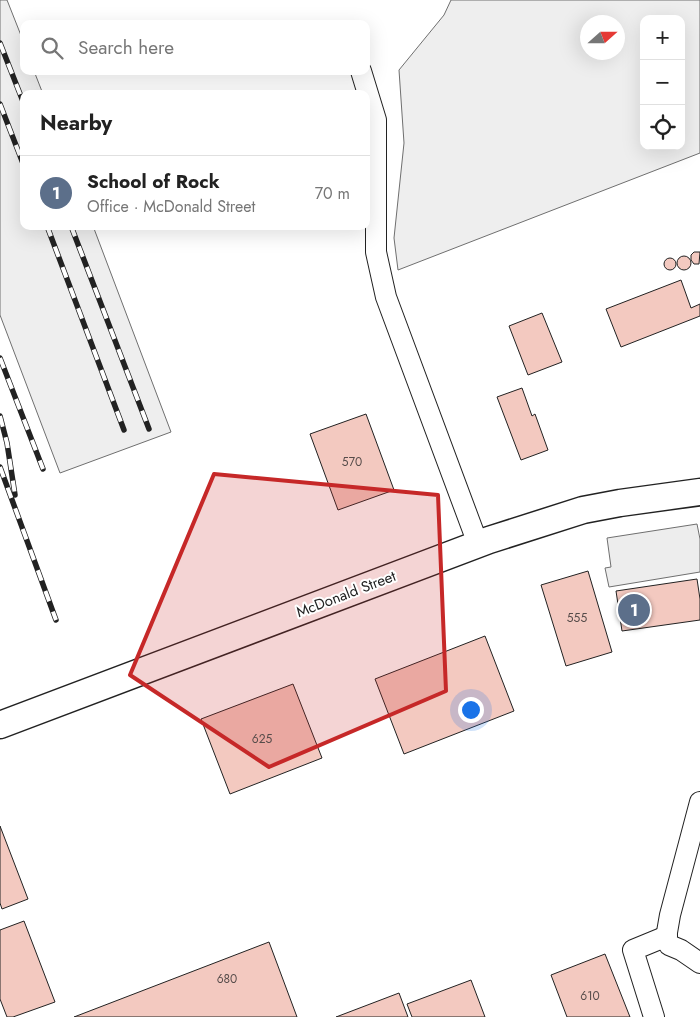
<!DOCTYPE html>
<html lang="en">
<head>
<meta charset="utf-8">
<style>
	body { margin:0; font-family:Jost,sans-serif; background:#f2f2f2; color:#222 }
	.controls { position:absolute; right:15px; top:15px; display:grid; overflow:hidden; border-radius:10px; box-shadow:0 5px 20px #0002 }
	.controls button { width:45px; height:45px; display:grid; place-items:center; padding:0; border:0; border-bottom:1px solid #e0e0e0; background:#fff; color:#222; font:25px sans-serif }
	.compass { position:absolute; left:580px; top:15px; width:45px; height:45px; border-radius:50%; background:#fff; box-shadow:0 5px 20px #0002; rotate:69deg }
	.you { position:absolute; left:470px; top:709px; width:18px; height:18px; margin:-12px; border:4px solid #fff; border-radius:50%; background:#1a73e8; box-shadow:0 0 0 8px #1a73e833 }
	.badge { display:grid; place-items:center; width:32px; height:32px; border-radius:50%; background:#0f766e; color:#fff; font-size:16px; font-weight:700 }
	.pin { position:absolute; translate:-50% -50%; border:2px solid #fff; box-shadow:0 1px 5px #0006 }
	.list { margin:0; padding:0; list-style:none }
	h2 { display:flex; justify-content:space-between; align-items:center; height:65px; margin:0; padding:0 20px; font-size:21px }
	h2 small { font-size:16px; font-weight:400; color:#767676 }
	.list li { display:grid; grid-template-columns:32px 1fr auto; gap:15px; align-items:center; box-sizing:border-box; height:75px; padding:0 20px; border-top:1px solid #e0e0e0 }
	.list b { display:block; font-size:19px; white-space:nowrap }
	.list p { margin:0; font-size:16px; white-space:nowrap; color:#767676 }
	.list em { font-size:16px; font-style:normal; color:#767676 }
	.icon { flex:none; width:28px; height:28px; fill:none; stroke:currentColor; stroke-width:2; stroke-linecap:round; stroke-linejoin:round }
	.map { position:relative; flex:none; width:700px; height:1017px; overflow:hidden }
	.search { position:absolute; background:#fff; box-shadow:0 5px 20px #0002; left:20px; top:20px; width:350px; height:55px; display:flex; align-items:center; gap:12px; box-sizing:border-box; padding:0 18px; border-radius:10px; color:#767676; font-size:19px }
	.panel { position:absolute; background:#fff; box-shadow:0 5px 20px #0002; left:20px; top:90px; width:350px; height:140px; border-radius:10px }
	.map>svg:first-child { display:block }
	.green { fill:#eee; stroke:#6f6f6f; fill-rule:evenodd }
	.parking { fill:#ededed; stroke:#6f6f6f }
	.building { fill:#f3c9c0; stroke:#222 }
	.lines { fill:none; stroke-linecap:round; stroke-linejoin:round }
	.minor-casing { stroke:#222; stroke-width:22 }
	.major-casing { stroke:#222; stroke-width:29 }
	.minor { stroke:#fff; stroke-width:20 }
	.major { stroke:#fff; stroke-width:26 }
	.rail-casing { stroke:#222; stroke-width:5.5 }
	.rail { stroke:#fff; stroke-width:4; stroke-dasharray:11; stroke-linecap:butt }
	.marked { fill:#c62828; fill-opacity:0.2; stroke:#c62828; stroke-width:4; stroke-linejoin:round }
	.labels { text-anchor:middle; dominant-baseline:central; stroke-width:4; stroke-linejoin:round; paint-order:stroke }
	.number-label { font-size:12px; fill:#564c4a }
	.street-label { font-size:15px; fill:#222; stroke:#fff }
</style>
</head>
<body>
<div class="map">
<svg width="700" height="1017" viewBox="0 0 700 1017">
	<rect width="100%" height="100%" fill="#fff"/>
	<g class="green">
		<path d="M 0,0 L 7,0 L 24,43 L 24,71 L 34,71 L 43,94 L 24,94 L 24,226 L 93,226 L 171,432 L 60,473 L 0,315 Z"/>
		<path d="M 451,0 L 700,0 L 700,153 L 398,270 L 394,238 L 404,143 L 399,70 L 444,15 ZM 644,19 L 681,19 L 681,146 L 644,146 ZM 588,22 L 618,22 L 618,52 L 588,52 Z"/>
	</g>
	<path class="parking" d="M 697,524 L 700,539 L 700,572 L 609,587 L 605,568 L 611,567 L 607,538 Z"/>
	<g class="building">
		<path d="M 694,252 L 700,252 L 699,264 L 694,264 L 691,260 L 691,255 Z"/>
		<circle cx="684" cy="263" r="7"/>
		<circle cx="670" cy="264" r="6"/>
		<path d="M 681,280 L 691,308 L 700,304 L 700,316 L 621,347 L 606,309 Z"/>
		<path d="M 542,313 L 562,362 L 528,375 L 509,326 Z"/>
		<path d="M 522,388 L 532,416 L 535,414 L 548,450 L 521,460 L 497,397 Z"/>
		<path d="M 366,414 L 394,490 L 338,510 L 310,434 Z"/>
		<path d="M 588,571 L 612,652 L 566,666 L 541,585 Z"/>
		<path d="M 697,579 L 700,599 L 700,620 L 622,631 L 616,591 Z"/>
		<path d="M 485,636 L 514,711 L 404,754 L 375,679 Z"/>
		<path d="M 293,684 L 322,758 L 230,794 L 201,719 Z"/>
		<path d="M 0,826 L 28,899 L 2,909 L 0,903 Z"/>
		<path d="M 24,921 L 55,1002 L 13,1017 L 7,1017 L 0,999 L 0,930 Z"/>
		<path d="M 269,942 L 297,1017 L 74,1017 Z"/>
		<path d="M 605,954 L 630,1017 L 567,1017 L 551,975 Z"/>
		<path d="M 471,980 L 485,1017 L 412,1017 L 407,1004 Z"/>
		<path d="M 399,993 L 408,1017 L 336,1017 Z"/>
	</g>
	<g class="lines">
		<defs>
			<g id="minor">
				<path d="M 361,71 L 376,120 L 376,252 L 386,297 L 478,544"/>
				<path d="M 700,802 L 670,915 L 666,938 L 669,945 L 681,950 L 700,963"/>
				<path d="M 654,1017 L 633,950 L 667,936"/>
			</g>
			<path id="major" d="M 0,725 L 489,540 L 583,510 L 620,503 L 700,492"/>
		</defs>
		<use href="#minor" class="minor-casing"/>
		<use href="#major" class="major-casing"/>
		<use href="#minor" class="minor"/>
		<use href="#major" class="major"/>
		<defs>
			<g id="rail">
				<path d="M 0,43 L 24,104"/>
				<path d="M 0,104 L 24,166"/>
				<path d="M 47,226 L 124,430"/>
				<path d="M 71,226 L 149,429"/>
				<path d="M 0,358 L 43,469"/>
				<path d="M 0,416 L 7,443 L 15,495"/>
				<path d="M 0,467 L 56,620"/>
			</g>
		</defs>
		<use href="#rail" class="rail-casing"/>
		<use href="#rail" class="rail"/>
	</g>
	<path class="marked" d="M 214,474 L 438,495 L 446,691 L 269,767 L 130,675 Z"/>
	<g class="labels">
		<g class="number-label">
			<text x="352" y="462">570</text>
			<text x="577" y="618">555</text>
			<text x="262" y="739">625</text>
			<text x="227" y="979">680</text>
			<text x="590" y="996">610</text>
		</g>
		<g class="street-label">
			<text transform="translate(346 594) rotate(-21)">McDonald Street</text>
		</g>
	</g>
</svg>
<div class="controls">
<button>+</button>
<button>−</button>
<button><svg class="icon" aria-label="locate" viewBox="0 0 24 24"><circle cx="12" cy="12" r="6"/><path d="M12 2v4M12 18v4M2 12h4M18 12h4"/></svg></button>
</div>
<svg class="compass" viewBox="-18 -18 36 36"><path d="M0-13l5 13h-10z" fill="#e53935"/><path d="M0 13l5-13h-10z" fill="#767676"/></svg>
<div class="you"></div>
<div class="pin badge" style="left:634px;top:610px;background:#5c6f8a">1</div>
<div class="search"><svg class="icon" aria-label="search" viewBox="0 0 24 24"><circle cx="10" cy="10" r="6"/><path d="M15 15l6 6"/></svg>Search here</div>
<section class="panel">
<h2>Nearby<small></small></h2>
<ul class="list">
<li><span class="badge" style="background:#5c6f8a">1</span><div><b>School of Rock</b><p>Office · McDonald Street</p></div><em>70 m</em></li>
</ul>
</section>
</div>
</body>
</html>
